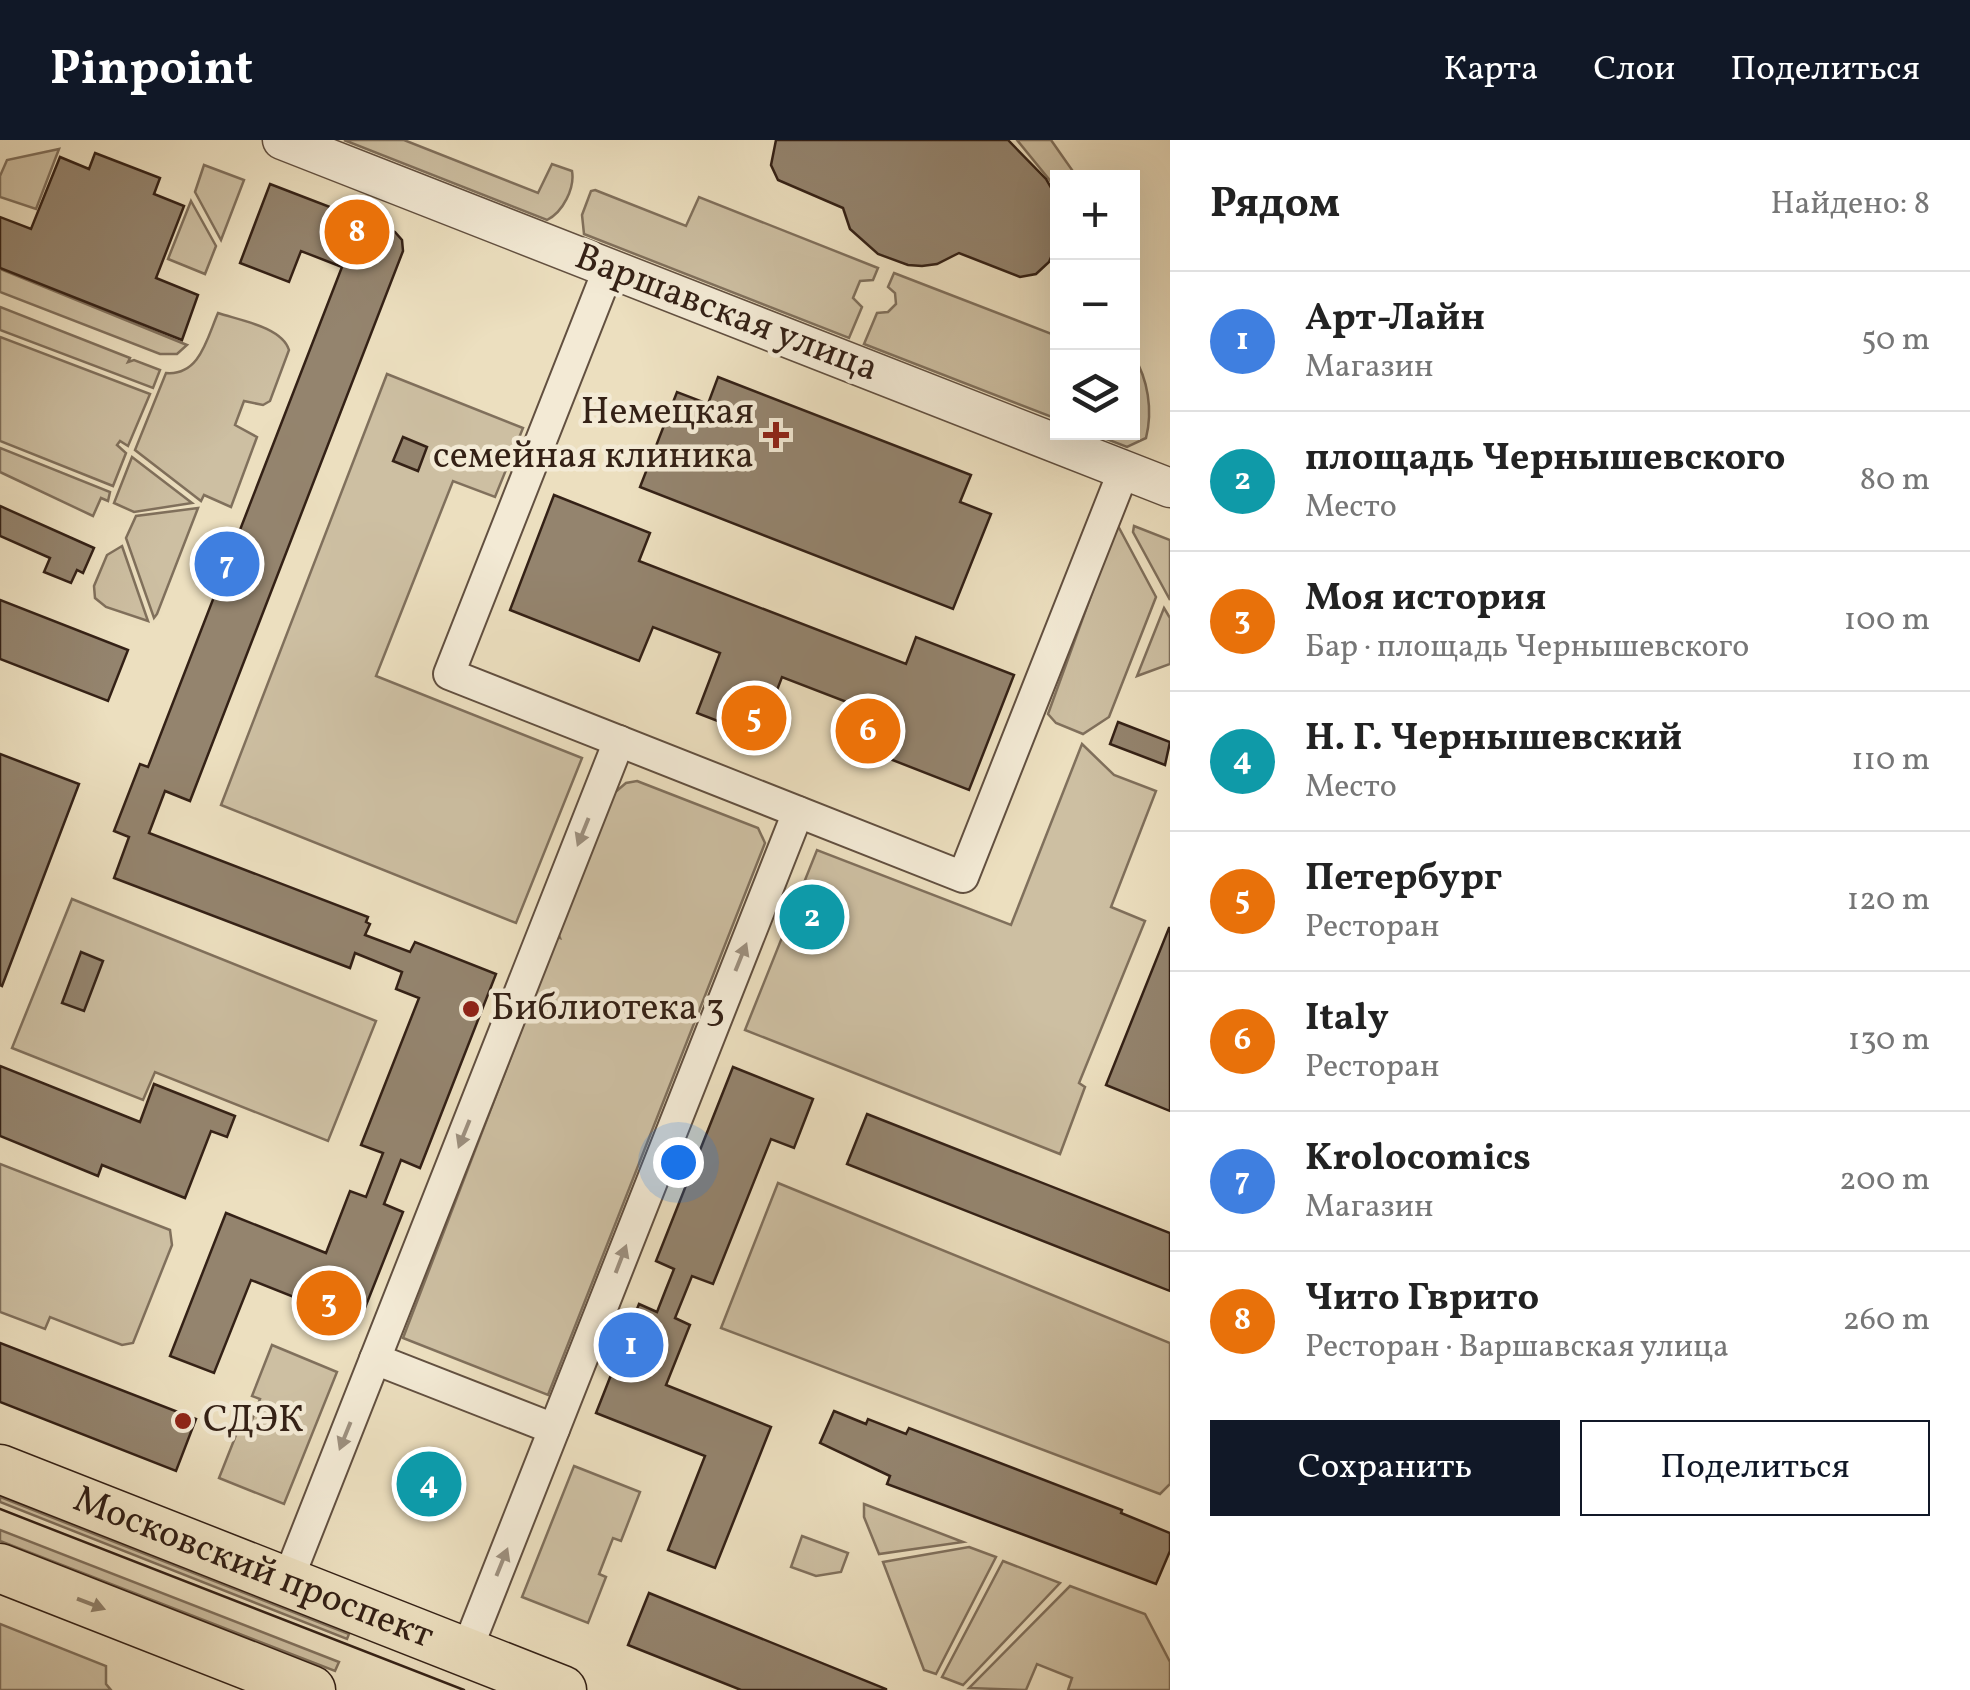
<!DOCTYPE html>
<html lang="ru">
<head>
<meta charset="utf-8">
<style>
	body { margin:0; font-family:Vollkorn,serif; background:#f2f2f2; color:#222 }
	.controls { position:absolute; right:30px; top:30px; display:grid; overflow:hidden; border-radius:0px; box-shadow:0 10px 40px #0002 }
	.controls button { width:90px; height:90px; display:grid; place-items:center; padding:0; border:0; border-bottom:2px solid #e0e0e0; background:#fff; color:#222; font:50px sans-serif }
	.you { position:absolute; left:678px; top:1022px; width:35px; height:35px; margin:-25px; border:8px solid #fff; border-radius:50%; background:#1a73e8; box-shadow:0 0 0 15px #1a73e833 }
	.badge { display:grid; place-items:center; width:65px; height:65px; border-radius:50%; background:#111827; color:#fff; font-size:32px; font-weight:700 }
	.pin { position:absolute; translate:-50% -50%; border:5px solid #fff; box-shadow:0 2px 10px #0006 }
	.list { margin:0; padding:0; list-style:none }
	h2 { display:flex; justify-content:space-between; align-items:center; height:130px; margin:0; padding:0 40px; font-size:42px }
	h2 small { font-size:32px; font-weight:400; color:#767676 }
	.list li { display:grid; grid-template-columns:65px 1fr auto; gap:30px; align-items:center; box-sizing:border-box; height:140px; padding:0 40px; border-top:2px solid #e0e0e0 }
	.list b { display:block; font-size:38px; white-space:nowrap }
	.list p { margin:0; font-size:32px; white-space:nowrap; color:#767676 }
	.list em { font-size:32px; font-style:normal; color:#767676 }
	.actions { display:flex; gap:20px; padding:30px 40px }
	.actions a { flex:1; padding:22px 0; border:2px solid #111827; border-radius:0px; text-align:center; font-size:35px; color:#111827 }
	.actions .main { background:#111827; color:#fff }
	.icon { flex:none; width:55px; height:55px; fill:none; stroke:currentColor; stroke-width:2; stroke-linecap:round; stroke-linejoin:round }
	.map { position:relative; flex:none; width:1170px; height:1550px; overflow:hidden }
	header { display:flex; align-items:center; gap:60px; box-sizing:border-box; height:140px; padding:0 50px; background:#111827; color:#fff }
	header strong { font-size:48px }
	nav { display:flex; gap:55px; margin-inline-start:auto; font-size:35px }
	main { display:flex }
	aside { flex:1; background:#fff }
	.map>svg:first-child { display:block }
	.green { fill:#cdbfa2; stroke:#80705c; stroke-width:2.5 }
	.building { fill:#94846e; stroke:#342116; stroke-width:2.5 }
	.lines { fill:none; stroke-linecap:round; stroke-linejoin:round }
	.minor-casing { stroke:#625040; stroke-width:34 }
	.tertiary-casing { stroke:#625040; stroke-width:41 }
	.primary-casing { stroke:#342116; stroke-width:51 }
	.minor { stroke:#f3ead5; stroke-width:30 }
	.tertiary { stroke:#f3ead5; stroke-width:38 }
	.primary { stroke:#ecdfbf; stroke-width:48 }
	.tram { stroke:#342116; stroke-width:2.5 }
	.oneway { fill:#9d907f }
	.oneway2 { fill:#90806a }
	.poi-dot { fill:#8f2418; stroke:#f3ead5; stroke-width:4 }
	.labels { text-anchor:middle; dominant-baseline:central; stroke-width:9; stroke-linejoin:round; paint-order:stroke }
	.street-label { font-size:38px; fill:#342116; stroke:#f3ead5 }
	.poi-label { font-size:38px; fill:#342116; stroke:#f3ead5; text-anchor:start }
</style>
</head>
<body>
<header>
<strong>Pinpoint</strong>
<nav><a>Карта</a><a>Слои</a><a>Поделиться</a></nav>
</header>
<main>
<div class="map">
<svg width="1170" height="1550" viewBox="0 0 1170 1550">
	<rect width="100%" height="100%" fill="#ecdfbf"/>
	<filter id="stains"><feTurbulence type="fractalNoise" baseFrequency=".002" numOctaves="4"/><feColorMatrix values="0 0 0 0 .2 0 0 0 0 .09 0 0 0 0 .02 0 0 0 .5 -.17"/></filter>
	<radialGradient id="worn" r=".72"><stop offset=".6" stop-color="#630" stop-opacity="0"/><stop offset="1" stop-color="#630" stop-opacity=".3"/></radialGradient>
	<g class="green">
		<path d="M 344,0 L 404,0 L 538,53 L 552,24 L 572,31 C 575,48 563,72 547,80 Z"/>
		<path d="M 1017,0 L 1051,0 L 1077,37 L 1058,38 L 1057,49 Z"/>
		<path d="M 59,9 L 36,69 L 0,57 L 0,36 L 7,20 Z"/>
		<path d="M 204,25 L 244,40 L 221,100 L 195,52 Z"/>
		<path d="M 595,50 L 686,86 L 699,57 L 878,128 L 873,140 L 860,141 L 853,158 L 862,167 L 849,198 L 584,94 L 582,75 L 591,51 Z"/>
		<path d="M 191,61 L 216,106 L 205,134 L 168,119 Z"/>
		<path d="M 0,129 L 187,205 L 177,214 L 160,214 L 0,152 Z"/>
		<path d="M 894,133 L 1057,196 L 1057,279 L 864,204 L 877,173 L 888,172 L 896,164 L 895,153 L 888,147 Z"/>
		<path d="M 0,167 L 130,218 L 128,222 L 134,220 L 160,230 L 153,248 L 0,190 Z"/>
		<path d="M 218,173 C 239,180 282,187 289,210 L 270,261 L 263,265 L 244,261 L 235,285 L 257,297 L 231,367 L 204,355 L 201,361 L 135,310 L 166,233 C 200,236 207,198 218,173 Z"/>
		<path d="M 0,197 L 150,254 L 128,306 L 120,301 L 117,305 L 126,313 L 113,346 L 0,301 Z"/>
		<path d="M 1133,215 C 1148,239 1153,270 1146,298 L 1127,307 L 1091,293 L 1132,292 Z"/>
		<path d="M 387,234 L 523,288 L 495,357 L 453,341 L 376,536 L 582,618 L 516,783 L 221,665 Z"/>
		<path d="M 0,308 L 110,352 L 108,361 L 101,358 L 93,376 L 0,332 Z"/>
		<path d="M 132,317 L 192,363 L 134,372 L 114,363 Z"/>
		<path d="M 198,368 L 157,474 L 154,478 L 126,398 L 136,376 Z"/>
		<path d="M 1117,384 L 1156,457 L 1109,577 L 1083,594 L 1056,583 L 1048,574 Z"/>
		<path d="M 1134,386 L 1170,400 L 1170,460 L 1133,392 Z"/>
		<path d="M 122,406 L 148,481 L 106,467 L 95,458 L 94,446 L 107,415 Z"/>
		<path d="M 1164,468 L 1170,478 L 1170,524 L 1137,536 Z"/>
		<path d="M 1082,604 L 1114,635 L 1156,651 L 1111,767 L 1145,781 L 1079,943 L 1085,947 L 1060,1014 L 745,890 L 817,710 L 1011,785 Z"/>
		<path d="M 637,641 L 758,688 L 765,703 L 548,1255 L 403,1198 L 557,797 L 560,798 L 558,793 L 613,654 L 626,643 Z"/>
		<path d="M 72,759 L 376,881 L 328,1001 L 155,932 L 143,960 L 12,908 Z"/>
		<path d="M 0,1024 L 170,1090 L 172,1105 L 133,1203 L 122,1205 L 50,1177 L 45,1189 L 0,1172 Z"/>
		<path d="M 778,1043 L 1170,1203 L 1170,1344 L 1160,1354 L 721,1188 Z"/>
		<path d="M 272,1205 L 337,1232 L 284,1364 L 219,1338 L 238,1290 L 247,1293 L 260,1259 L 252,1256 Z"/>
		<path d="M 574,1326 L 640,1352 L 621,1401 L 613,1398 L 599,1434 L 606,1437 L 588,1483 L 522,1457 Z"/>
		<path d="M 0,1357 L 349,1494 L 347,1499 L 0,1362 Z"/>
		<path d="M 864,1364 L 963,1402 L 879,1414 L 864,1377 Z"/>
		<path d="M 0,1390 L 339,1522 L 335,1531 L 0,1401 Z"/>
		<path d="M 802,1396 L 848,1413 L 841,1432 L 816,1436 L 791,1427 Z"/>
		<path d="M 969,1407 L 996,1417 L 936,1534 L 924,1530 L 883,1422 Z"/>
		<path d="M 1003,1421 L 1060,1443 L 963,1545 L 942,1537 Z"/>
		<path d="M 1070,1446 L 1145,1474 L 1170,1522 L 1170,1550 L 1068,1550 L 1072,1538 L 1037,1524 L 1026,1550 L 969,1548 Z"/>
		<path d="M 0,1484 L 106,1526 L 106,1544 L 111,1550 L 0,1550 Z"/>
	</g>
	<g class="building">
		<path d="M 776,0 L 1008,0 L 1046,39 L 1058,60 L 1058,101 L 1049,122 L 1036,134 L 1020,137 L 959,113 L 937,124 L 922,126 L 908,125 L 878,114 L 850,89 L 843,68 L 778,40 L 771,25 Z"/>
		<path d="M 95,13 L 160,38 L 154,54 L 184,66 L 156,138 L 198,155 L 182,200 L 0,128 L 0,77 L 31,89 L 60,17 L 89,29 Z"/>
		<path d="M 270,44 L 395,92 L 402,100 L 403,111 L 190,661 L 165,651 L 149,693 L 368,777 L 366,782 L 370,784 L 365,795 L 410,812 L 415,802 L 496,834 L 420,1028 L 401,1020 L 384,1064 L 403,1072 L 359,1183 L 251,1140 L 214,1233 L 170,1216 L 226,1073 L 326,1113 L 350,1051 L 366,1057 L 383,1013 L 361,1005 L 419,858 L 396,849 L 402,832 L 355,813 L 350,828 L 114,738 L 129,697 L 114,691 L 140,624 L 148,627 L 342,127 L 301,111 L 289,142 L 240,123 Z"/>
		<path d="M 718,237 L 971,335 L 960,362 L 991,374 L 953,469 L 640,347 L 677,252 L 708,264 Z"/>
		<path d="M 403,297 L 427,307 L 418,331 L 393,321 Z"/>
		<path d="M 554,355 L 650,393 L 639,421 L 906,524 L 916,497 L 1014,535 L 969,650 L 839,599 L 852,564 L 782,537 L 759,597 L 697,573 L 720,513 L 653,487 L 639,521 L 510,470 Z"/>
		<path d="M 0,366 L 94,408 L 83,433 L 77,430 L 71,443 L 44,432 L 50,418 L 0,396 Z"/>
		<path d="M 0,460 L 128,510 L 108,561 L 0,519 Z"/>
		<path d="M 1118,582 L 1170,602 L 1165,625 L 1110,604 Z"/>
		<path d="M 0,614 L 79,644 L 2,846 L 0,845 Z"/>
		<path d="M 1169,788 L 1170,788 L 1170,971 L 1106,945 Z"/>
		<path d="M 81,812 L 103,821 L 84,871 L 62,863 Z"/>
		<path d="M 0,926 L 140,982 L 154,944 L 235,976 L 227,997 L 211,991 L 185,1058 L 102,1025 L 98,1036 L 0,996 Z"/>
		<path d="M 733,927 L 813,959 L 794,1008 L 771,999 L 713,1144 L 692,1136 L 675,1178 L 690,1185 L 666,1245 L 771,1287 L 715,1428 L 668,1410 L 705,1316 L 596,1273 L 639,1164 L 657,1172 L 666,1149 L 674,1129 L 656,1121 Z"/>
		<path d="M 867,974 L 1170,1093 L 1170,1151 L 847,1024 Z"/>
		<path d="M 0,1203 L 196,1279 L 176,1331 L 0,1262 Z"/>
		<path d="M 834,1271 L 866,1284 L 868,1279 L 906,1294 L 909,1288 L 1122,1370 L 1121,1373 L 1170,1393 L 1170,1411 L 1156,1444 L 887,1344 L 890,1336 L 820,1303 Z"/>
		<path d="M 649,1453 L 886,1549 L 886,1550 L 741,1550 L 628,1505 Z"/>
	</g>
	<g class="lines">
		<defs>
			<g id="minor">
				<path d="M 609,128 L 449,534 L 963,737 L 1124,330"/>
				<path d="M 375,1219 L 554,1289"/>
				<path d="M 287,1442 L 619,601"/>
				<path d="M 466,1512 L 798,672"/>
			</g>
			<path id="tertiary" d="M 282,0 L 1170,348"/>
			<g id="primary">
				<path id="s1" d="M 0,1329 L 562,1550"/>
				<path d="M 0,1428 L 311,1550"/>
			</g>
		</defs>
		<use href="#minor" class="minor-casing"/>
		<use href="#tertiary" class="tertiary-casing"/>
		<use href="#primary" class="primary-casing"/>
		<use href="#minor" class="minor"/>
		<use href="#tertiary" class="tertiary"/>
		<use href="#primary" class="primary"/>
		<path class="tram" d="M 0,1369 L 464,1550"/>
	</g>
	<defs><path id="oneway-solid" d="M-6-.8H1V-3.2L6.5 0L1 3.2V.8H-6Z" transform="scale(2.5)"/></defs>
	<g class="oneway">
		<use href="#oneway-solid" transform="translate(583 692) rotate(112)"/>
		<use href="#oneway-solid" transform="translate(741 817) rotate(-68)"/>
		<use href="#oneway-solid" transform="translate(464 994) rotate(112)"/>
		<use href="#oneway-solid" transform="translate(621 1119) rotate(-69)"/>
		<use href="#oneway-solid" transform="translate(345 1296) rotate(112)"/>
		<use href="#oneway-solid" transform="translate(502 1422) rotate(-68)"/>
	</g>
	<use class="oneway2" href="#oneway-solid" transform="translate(91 1464) rotate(21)"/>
	<g class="poi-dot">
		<path d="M771 280h10v10h10v10h-10v10h-10v-10h-10v-10h10z"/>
		<circle cx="471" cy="869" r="10"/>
		<circle cx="183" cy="1281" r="10"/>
	</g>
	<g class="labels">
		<g class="street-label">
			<text transform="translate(726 174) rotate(21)">Варшавская улица</text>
			<text stroke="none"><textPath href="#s1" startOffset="272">Московский проспект</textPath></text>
		</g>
		<g class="poi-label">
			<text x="754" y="273" text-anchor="end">Немецкая<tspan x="754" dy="44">семейная клиника</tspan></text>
			<text x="491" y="869">Библиотека 3</text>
			<text x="203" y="1281">СДЭК</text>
		</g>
	</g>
	<rect width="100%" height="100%" filter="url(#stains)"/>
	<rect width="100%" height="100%" fill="url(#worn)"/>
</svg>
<div class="controls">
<button>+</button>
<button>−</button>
<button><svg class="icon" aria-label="layers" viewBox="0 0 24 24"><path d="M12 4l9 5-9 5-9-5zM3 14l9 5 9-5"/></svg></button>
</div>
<div class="you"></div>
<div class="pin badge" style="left:631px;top:1205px;background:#3f7fe0">1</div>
<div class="pin badge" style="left:812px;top:777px;background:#0f9aa8">2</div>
<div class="pin badge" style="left:329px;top:1163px;background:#e8710a">3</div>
<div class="pin badge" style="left:429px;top:1344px;background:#0f9aa8">4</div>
<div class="pin badge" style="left:754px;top:578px;background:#e8710a">5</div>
<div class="pin badge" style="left:868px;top:591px;background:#e8710a">6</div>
<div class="pin badge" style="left:227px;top:424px;background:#3f7fe0">7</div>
<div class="pin badge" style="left:357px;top:92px;background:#e8710a">8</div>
</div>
<aside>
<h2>Рядом<small>Найдено: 8</small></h2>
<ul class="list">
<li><span class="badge" style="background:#3f7fe0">1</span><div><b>Арт-Лайн</b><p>Магазин</p></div><em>50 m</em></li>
<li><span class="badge" style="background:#0f9aa8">2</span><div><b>площадь Чернышевского</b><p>Место</p></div><em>80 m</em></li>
<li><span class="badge" style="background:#e8710a">3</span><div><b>Моя история</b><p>Бар · площадь Чернышевского</p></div><em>100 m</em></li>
<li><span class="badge" style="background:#0f9aa8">4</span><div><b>Н. Г. Чернышевский</b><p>Место</p></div><em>110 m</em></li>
<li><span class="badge" style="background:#e8710a">5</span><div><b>Петербург</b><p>Ресторан</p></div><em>120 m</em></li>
<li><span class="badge" style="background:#e8710a">6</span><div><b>Italy</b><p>Ресторан</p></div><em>130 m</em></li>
<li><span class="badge" style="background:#3f7fe0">7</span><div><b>Krolocomics</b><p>Магазин</p></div><em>200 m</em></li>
<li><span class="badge" style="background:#e8710a">8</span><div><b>Чито Гврито</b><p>Ресторан · Варшавская улица</p></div><em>260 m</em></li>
</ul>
<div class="actions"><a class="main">Сохранить</a><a>Поделиться</a></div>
</aside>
</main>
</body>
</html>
